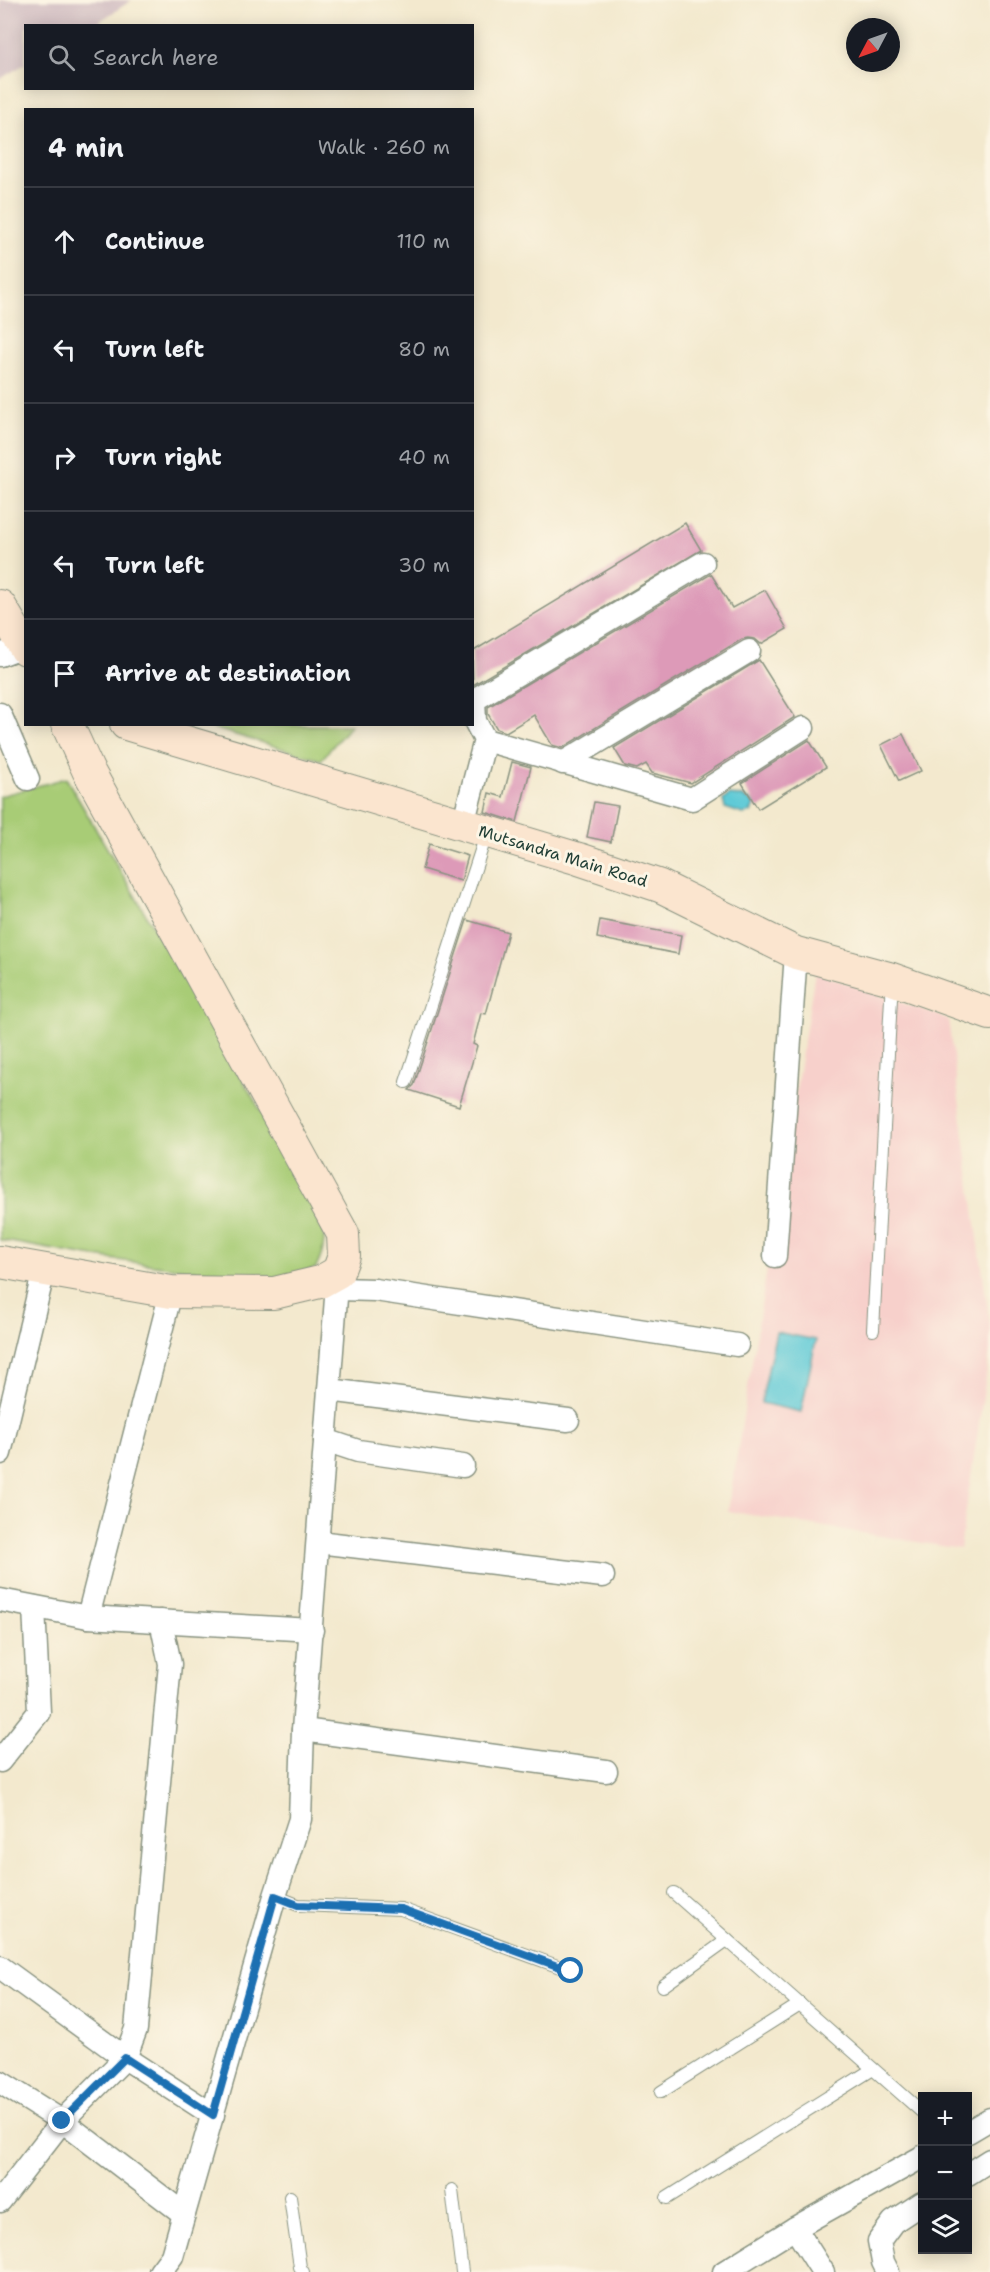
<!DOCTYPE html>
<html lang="en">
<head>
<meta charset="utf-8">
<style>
	body { margin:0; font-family:"Shantell Sans",sans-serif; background:#242831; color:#f1f3f6 }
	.controls { position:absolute; right:18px; bottom:18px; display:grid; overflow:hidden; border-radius:0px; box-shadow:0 3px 15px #0003 }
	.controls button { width:54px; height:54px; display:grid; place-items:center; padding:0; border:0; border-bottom:2px solid #363941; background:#171b24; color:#f1f3f6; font:30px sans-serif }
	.compass { position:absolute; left:846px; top:18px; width:54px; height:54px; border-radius:50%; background:#171b24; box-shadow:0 3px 15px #0003; rotate:229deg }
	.stop { position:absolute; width:18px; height:18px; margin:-14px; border:4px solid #1f6fb2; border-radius:50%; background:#fff }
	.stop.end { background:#1f6fb2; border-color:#fff; box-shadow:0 2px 6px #0008 }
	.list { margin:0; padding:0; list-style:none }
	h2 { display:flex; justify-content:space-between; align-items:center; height:78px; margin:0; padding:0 24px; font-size:26px }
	h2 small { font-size:20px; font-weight:400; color:#9ea1a6 }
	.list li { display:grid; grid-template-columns:39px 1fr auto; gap:18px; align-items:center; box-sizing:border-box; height:108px; padding:0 24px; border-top:2px solid #363941 }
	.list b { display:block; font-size:22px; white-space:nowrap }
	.list em { font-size:20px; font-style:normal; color:#9ea1a6 }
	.icon { flex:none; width:33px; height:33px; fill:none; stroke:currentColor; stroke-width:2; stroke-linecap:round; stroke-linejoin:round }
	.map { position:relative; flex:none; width:990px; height:2272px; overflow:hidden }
	.search { position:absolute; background:#171b24; box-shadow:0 3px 15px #0003; left:24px; top:24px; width:450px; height:66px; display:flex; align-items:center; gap:15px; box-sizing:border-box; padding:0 21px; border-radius:0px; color:#9ea1a6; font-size:22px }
	.panel { position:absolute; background:#171b24; box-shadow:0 3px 15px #0003; left:24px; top:108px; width:450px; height:618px; border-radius:0px }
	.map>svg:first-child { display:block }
	.built { fill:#f7d0cb }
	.industrial { fill:#d2bec2 }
	.green { fill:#a8cc76; stroke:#648455; stroke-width:1.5 }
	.water { fill:#5ecad7; stroke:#3e8486; stroke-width:1.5 }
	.building { fill:#dd9ab8 }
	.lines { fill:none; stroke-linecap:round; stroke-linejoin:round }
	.lane-casing { stroke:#899381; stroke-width:14 }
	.street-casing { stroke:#899381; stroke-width:25 }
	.secondary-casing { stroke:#899381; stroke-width:34 }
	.lane { stroke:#fff; stroke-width:12 }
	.street { stroke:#fff; stroke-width:22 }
	.secondary { stroke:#fbe5cf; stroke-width:32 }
	.route { stroke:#1f6fb2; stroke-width:8 }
	.labels { text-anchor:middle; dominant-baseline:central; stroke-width:6; stroke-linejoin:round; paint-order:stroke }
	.street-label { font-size:16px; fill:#1f3d34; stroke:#fcf5e5 }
</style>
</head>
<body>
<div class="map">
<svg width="990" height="2272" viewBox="0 0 990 2272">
	<rect width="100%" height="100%" fill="#fcf5e5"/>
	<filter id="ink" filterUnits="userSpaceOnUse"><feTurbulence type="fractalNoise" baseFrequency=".0167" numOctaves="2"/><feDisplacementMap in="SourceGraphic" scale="12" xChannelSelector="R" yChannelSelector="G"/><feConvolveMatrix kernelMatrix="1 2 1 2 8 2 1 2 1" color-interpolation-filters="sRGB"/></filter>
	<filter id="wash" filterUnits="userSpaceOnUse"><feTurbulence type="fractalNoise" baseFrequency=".008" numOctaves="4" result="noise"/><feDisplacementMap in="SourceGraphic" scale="24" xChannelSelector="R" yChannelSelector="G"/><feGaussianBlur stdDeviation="1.35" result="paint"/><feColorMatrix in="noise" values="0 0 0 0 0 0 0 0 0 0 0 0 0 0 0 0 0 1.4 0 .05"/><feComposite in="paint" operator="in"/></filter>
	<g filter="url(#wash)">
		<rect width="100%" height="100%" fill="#f3e9ce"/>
		<path class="built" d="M 815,972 L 948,1019 L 990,1326 L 990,1350 L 960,1549 L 728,1511 Z"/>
		<path class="industrial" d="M 0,0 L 132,0 L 94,25 L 26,26 L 25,64 L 0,79 Z"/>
		<g class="green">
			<path d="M 202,725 L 351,725 L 321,760 Z"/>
			<path d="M 66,778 L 320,1212 C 326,1234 326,1248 316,1268 L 280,1282 L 88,1256 L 0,1240 L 0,796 Z"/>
		</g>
		<g class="water">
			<path d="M 729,795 C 738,796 749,796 754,805 L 751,812 L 743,814 L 725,808 L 723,800 Z"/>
			<path d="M 776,1332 L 816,1340 L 801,1412 L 761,1403 Z"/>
		</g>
		<g id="blocks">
			<g class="building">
				<path d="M 685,523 L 701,550 L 473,685 L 472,652 Z"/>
				<path d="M 711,574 L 732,608 L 765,590 L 787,629 L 761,644 L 755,639 L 748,638 L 742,639 L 562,748 L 552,745 L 534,715 L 506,732 L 497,729 L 488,714 L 488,707 Z"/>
				<path d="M 759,660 L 795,717 L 691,783 L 652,773 L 646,764 L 637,769 L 625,766 L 614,748 Z"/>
				<path d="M 903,734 L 921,771 L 899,781 L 881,745 Z"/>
				<path d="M 809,740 L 826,767 L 758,809 L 742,783 Z"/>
				<path d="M 512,762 L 531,767 L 517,822 L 485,812 L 489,793 L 503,797 Z"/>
				<path d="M 594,802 L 618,806 L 611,842 L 587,837 Z"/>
				<path d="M 429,844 L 468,856 L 461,881 L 422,869 Z"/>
				<path d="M 467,920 L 508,932 L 486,1014 L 481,1013 L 473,1044 L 477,1046 L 459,1106 L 409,1090 L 414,1085 Z"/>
				<path d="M 600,920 L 681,935 L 678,954 L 597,938 Z"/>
			</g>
		</g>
	</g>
	<g filter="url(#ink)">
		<use href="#blocks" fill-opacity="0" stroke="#899381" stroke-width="1.5"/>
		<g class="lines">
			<defs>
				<g id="lane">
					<path d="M 406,1082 L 487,832"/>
					<path d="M 873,1330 L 892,980"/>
					<path d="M 674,1893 L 922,2112"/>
					<path d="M 275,1896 L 298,1905 L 401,1909 L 571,1971"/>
					<path d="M 663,1986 L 727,1940"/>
					<path d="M 661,2092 L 800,2004"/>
					<path d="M 452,2190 L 462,2272"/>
					<path d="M 290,2197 L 300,2267 L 303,2272"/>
					<path d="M 667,2198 L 873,2069"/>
				</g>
				<g id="street">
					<path d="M 0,655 L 24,646"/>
					<path d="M 0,714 L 28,779"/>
					<path d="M 485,740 L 692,799 L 803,728"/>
					<path d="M 563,763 L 749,651"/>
					<path d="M 463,824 L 485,740 L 475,721 L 474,700 L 703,563"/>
					<path d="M 775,1256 L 796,953"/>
					<path d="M 337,1289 L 375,1290 L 737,1345"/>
					<path d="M 329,1390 L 568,1420"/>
					<path d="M 325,1440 L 358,1451 L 463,1466"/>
					<path d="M 0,1453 L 44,1270"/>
					<path d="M 318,1542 L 603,1576"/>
					<path d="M 0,1600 L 88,1617 L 312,1630"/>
					<path d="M 88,1617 L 171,1292"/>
					<path d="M 303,1730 L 606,1771"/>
					<path d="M 0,1761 L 39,1712 L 34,1607"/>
					<path d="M 0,1967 L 125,2058 L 213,2115"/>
					<path d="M 0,2082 L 62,2121 L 125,2058 L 136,2029 L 170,1664 L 161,1621"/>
					<path d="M 968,2132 L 990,2119"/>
					<path d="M 968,2174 L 990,2160"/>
					<path d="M 0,2201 L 62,2121 L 184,2214"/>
					<path d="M 795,2228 L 823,2272"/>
					<path d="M 160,2272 L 172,2256 L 275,1896 L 300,1819 L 303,1730 L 338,1272"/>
					<path d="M 724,2272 L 795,2228 L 922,2157"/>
					<path d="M 888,2272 L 883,2262 L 879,2241 L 893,2222 L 922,2203"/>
				</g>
				<g id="secondary">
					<path d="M 0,606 L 26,649"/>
					<path d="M 126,724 L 579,859 L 660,886 L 796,953 L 892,979 L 990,1014"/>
					<path d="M 0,1262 L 171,1292 L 274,1293 L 320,1282 L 338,1272 L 344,1256 L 343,1234 L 88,770 L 67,724"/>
				</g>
			</defs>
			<use href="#lane" class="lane-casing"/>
			<use href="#street" class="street-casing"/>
			<use href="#secondary" class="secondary-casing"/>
			<use href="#lane" class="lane"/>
			<use href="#street" class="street"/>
			<use href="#secondary" class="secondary"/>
		</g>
	</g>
	<g class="lines" filter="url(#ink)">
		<path class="route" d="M 62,2121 L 125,2058 L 213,2115 L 275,1896 L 298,1905 L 401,1909 L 571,1971"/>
	</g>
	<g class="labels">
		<g class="street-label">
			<text transform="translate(563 856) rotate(17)">Mutsandra Main Road</text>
		</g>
	</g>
</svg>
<div class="controls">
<button>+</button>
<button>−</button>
<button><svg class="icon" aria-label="layers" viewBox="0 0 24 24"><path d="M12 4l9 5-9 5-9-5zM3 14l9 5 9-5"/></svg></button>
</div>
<svg class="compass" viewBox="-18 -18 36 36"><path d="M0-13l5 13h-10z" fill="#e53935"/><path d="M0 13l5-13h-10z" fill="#9ea1a6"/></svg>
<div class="stop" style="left:571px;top:1971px"></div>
<div class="stop end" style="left:62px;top:2121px"></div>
<div class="search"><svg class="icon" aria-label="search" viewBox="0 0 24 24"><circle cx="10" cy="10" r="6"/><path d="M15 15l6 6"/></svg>Search here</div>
<section class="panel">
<h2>4 min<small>Walk · 260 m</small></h2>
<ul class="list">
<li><svg class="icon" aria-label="ahead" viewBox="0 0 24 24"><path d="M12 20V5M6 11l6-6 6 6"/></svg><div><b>Continue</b></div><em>110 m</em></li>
<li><svg class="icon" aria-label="left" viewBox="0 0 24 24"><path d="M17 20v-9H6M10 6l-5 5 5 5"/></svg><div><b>Turn left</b></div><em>80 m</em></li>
<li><svg class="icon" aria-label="right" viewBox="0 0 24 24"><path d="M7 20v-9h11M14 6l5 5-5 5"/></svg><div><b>Turn right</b></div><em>40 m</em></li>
<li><svg class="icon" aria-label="left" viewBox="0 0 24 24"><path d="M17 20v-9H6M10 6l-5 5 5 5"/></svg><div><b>Turn left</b></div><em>30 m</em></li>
<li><svg class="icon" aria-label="arrive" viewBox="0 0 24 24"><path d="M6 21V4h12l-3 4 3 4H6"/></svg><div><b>Arrive at destination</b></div></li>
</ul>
</section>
</div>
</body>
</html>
